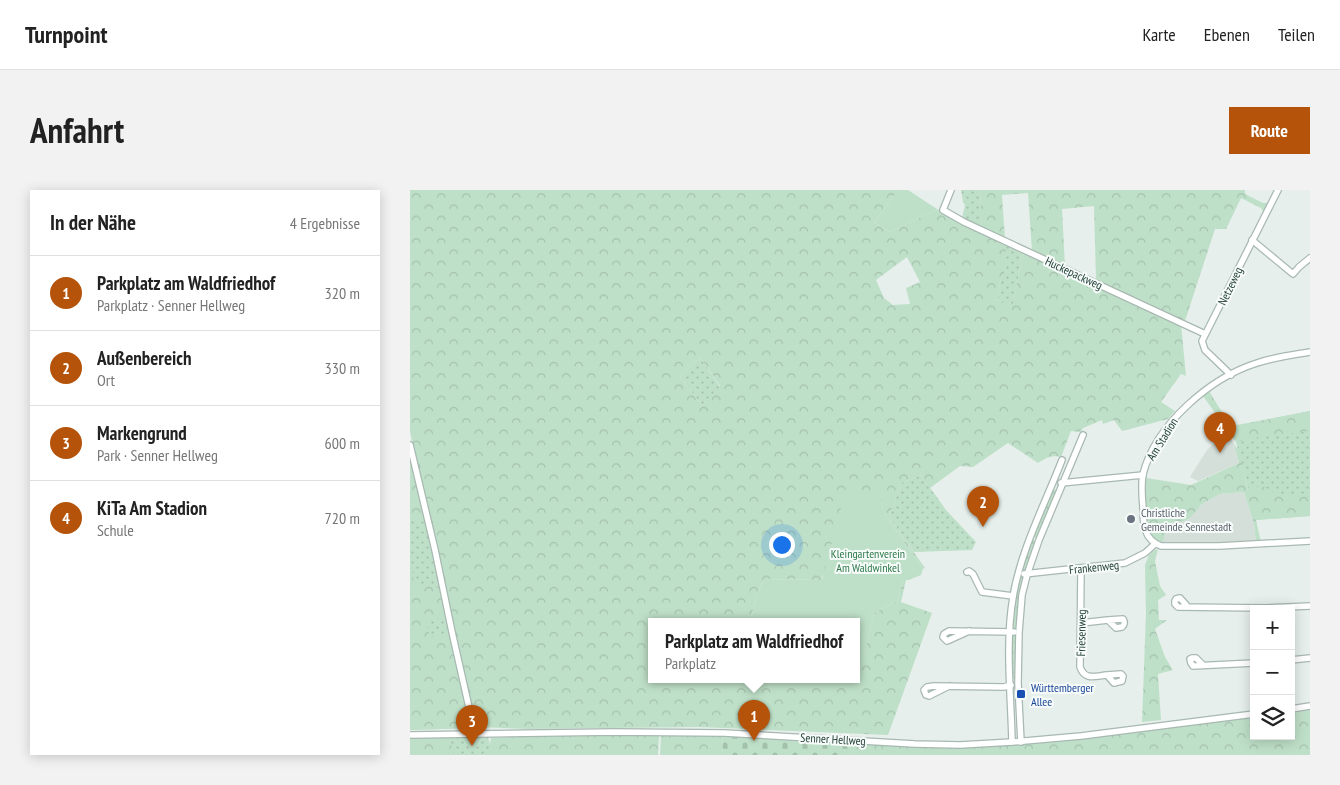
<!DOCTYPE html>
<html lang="de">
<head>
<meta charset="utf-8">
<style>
	body { margin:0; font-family:"PT Sans Narrow",sans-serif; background:#f2f2f2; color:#222 }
	.controls { position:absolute; right:15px; bottom:15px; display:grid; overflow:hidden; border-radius:0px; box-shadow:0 2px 12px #0003 }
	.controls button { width:45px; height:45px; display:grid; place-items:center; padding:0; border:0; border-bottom:1px solid #e0e0e0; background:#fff; color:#222; font:25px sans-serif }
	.you { position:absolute; left:371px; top:354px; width:18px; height:18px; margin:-12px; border:4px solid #fff; border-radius:50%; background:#1a73e8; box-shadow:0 0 0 8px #1a73e833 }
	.badge { display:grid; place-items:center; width:32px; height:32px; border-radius:50%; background:#b45309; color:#fff; font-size:16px; font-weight:700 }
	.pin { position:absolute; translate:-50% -41px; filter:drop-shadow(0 1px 2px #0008) }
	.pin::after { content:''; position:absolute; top:26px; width:18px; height:15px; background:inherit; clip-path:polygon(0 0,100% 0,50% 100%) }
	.popup { position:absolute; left:238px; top:428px; width:212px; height:65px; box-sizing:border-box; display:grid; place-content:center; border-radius:0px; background:#fff; filter:drop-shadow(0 1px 4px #0005); font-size:16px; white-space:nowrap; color:#767676 }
	.popup b { font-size:19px; color:#222 }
	.popup::after { content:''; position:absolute; left:50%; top:100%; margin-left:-10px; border:10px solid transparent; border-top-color:#fff }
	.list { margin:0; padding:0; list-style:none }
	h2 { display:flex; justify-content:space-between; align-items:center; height:65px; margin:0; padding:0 20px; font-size:21px }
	h2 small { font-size:16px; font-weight:400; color:#767676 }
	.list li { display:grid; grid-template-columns:32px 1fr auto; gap:15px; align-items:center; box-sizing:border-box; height:75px; padding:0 20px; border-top:1px solid #e0e0e0 }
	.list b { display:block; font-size:19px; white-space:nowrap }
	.list p { margin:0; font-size:16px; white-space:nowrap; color:#767676 }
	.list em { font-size:16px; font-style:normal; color:#767676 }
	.icon { flex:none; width:28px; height:28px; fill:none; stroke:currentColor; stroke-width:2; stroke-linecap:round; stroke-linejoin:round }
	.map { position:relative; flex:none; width:900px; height:565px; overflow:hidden; border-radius:0px }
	header { display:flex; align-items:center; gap:30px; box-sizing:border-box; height:70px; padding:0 25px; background:#fff; border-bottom:1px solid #e0e0e0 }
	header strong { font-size:24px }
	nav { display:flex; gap:28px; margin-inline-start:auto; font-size:18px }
	.intro { display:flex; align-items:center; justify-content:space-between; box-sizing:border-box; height:120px; padding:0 30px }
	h1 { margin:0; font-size:35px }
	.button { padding:12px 22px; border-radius:0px; background:#b45309; color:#fff; font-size:18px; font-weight:700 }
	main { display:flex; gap:30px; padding:0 30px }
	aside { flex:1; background:#fff; border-radius:0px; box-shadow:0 2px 12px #0003 }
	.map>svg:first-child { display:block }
	.built { fill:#d4dfda }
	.grass { fill:url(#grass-dots) }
	.forest { fill:url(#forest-crowns); fill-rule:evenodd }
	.cemetery { fill:url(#cemetery-stones) }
	.garden { fill:#bfe0c8 }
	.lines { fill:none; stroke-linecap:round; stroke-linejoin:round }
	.minor-casing { stroke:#a8b8b2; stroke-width:8 }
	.minor { stroke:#fff; stroke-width:5.5 }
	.worship-dot { fill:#6b7280; stroke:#f7fbf9; stroke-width:2 }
	.transit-dot { fill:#1a4fb4; stroke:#f7fbf9; stroke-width:2 }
	.labels { text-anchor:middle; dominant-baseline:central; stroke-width:4; stroke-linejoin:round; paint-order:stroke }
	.street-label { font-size:12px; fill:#24423a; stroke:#f7fbf9 }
	.worship-label { font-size:12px; fill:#5b616d; stroke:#f7fbf9; text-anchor:start }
	.park-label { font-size:12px; fill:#2d7a4b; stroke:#f7fbf9 }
	.transit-label { font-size:12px; fill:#164399; stroke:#f7fbf9; text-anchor:start }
</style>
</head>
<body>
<header>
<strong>Turnpoint</strong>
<nav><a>Karte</a><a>Ebenen</a><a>Teilen</a></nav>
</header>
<div class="intro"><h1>Anfahrt</h1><a class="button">Route</a></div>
<main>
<aside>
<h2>In der Nähe<small>4 Ergebnisse</small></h2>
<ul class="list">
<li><span class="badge">1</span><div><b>Parkplatz am Waldfriedhof</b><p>Parkplatz · Senner Hellweg</p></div><em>320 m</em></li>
<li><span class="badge">2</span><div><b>Außenbereich</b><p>Ort</p></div><em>330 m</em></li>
<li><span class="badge">3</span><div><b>Markengrund</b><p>Park · Senner Hellweg</p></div><em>600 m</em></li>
<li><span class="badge">4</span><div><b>KiTa Am Stadion</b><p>Schule</p></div><em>720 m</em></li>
</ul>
</aside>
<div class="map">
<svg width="900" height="565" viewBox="0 0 900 565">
	<defs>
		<pattern id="grass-dots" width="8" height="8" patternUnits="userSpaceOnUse" patternTransform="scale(1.25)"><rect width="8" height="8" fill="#bfe0c8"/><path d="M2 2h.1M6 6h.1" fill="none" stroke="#a4c1ad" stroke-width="1.8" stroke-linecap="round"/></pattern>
		<pattern id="forest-crowns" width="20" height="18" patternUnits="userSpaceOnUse" patternTransform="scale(1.25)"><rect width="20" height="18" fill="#bfe0c8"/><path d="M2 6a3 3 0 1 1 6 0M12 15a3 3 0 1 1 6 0" fill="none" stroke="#a4c1ad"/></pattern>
		<pattern id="cemetery-stones" width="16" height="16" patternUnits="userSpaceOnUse" patternTransform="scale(1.25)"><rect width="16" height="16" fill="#bfe0c8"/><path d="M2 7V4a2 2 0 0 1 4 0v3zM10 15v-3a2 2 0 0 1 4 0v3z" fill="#a4c1ad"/></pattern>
	</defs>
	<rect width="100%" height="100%" fill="#e6efeb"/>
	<g class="built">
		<path d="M 816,241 L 824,254 L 829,273 L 788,291 L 780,287 L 797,260 Z"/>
		<path d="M 834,302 L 844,334 L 846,352 L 753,353 L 758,333 L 774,331 L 780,328 L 792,314 L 810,304 Z"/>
	</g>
	<g class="grass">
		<path d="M 551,0 L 570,0 L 572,38 L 552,29 L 555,15 L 553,12 Z"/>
		<path d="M 596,54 L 613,62 L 603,116 L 587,112 Z"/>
		<path d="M 290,167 L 310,197 L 292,215 L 270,187 Z"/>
		<path d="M 900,221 L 900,326 L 846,330 L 822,236 Z"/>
		<path d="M 0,260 L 62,538 L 0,540 Z"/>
		<path d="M 511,285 L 536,320 L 566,352 L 562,360 L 504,362 L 479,327 L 491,293 Z"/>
		<path d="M 643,299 L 647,301 L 628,348 L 623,347 Z"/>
		<path d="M 622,349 L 627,352 L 616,382 L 612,381 L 615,367 Z"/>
		<path d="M 609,386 L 614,387 L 607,439 L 602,439 L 603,422 Z"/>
		<rect x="602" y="445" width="5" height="44"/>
		<path d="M 78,546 L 82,565 L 0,565 L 0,547 Z"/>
	</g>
	<g class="forest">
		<path d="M 0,0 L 489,0 L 464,32 L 480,42 L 527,19 L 572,42 L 570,0 L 835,0 L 835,3 L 837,5 L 853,13 L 857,13 L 860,11 L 854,23 L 851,18 L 831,8 L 816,39 L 805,39 L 775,131 L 771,134 L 776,186 L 771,184 L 751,212 L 765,221 L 758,229 L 712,241 L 704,230 L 693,234 L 692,230 L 673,238 L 670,242 L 661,241 L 651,267 C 642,265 636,268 628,273 L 598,253 L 563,277 L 550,276 L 520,298 L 511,285 L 491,293 L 479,327 L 515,378 L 513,379 L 475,325 L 473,321 L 472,304 L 412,387 L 412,390 L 354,389 L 347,404 L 340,432 L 242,432 L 242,490 L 446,490 L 447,469 L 453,469 L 464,423 L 488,410 L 493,390 L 496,390 L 491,412 L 522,423 L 478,545 L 289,537 L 116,539 L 66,537 L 0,242 ZM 618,3 L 622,61 L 595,49 L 592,5 ZM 684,16 L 686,89 L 686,91 L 655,76 L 652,19 ZM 597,54 L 613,62 L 603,115 L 587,111 ZM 497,67 L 510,92 L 496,98 L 500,114 L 483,115 L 474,108 L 466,90 ZM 290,167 L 310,196 L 292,215 L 270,187 Z"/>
		<path d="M 799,201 L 821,237 L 900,221 L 900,241 L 843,248 L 826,252 L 793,206 Z"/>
		<path d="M 824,254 L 829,261 L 838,300 L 847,297 L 852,296 L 863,302 L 872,305 L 900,307 L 900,326 L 846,330 L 851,352 L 846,352 L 844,334 L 834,302 L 810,304 L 792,314 L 780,328 L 774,331 L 758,333 L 753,353 C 748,351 743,349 740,344 C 732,333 735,302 736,288 L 781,295 L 829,273 Z"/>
		<path d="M 0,260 L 15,327 L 0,331 Z"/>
		<path d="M 748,359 L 745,371 L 750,396 L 756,405 L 748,410 L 749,430 L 757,430 L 745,439 L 755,467 L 763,480 L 748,484 L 751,530 L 732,532 L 736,423 L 735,375 L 739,365 L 745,360 Z"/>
		<path d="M 0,361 L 4,394 L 31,398 L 37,427 L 18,430 L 18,440 L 20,446 L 41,445 L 62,538 L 0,540 Z"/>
		<path d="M 900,519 L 900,565 L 442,565 L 444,553 L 629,552 L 686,547 L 844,526 L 844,546 L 881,546 L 881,521 Z"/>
		<path d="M 249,545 L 248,565 L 81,565 L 79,559 L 81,548 L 128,546 Z"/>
		<path d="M 251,545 L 313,546 L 312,565 L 250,565 Z"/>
		<path d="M 0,548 L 38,548 L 40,551 L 44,565 L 0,565 Z"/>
	</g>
	<path class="cemetery" d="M 313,546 L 444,553 L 442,565 L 312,565 Z"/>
	<g class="garden">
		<path d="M 489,0 L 498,0 L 527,19 L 480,42 L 464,32 Z"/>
		<path d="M 436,299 L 472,304 L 473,320 L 475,325 L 513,379 L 511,385 L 499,390 L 493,390 L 488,410 L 464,423 L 453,470 L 447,469 L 446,432 L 340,432 L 347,404 L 354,389 L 412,390 Z"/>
	</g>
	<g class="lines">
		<defs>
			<g id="minor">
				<path d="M 541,0 L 533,20 L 554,32 L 795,144"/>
				<path d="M 842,50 L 883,84 L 889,77 L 900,68"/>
				<path d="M 900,162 C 882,165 865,167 847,173 C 800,188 746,234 733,284 C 731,294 732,307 733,318 C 733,334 734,350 751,356 L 809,356 L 900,351"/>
				<path d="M 821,185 L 795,160 L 792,151 L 868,0"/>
				<path d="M 0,255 L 25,360 L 42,442 L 65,544"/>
				<path d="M 651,293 L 733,285"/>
				<path d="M 671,378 L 670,477 C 675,491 685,486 697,485 L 704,493 L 712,491 L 713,486 L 711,484 L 697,485"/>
				<path d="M 557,382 L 559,381 L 563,384 L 572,402 L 603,406"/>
				<path d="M 614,384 L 715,373 L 735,363 L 745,354"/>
				<path d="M 778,417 L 770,408 L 766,409 L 765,411 L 765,414 L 768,417 L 855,418 L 900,416"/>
				<path d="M 671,433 L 698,430 L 706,438 L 712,437 C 715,434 715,432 713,429 L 698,430"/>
				<path d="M 559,441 L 537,451 L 533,447 L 534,444 L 539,441 L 604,442"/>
				<path d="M 881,470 L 900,468"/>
				<path d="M 793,475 L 786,468 L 782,468 L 780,469 L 781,473 L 783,476 L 844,473"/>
				<path d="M 539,496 L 519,506 L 516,505 L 514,500 L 517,497 L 524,496 L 594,497 L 601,495"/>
				<path d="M 881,519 L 900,516"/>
				<path d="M 0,545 L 204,542 L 314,543 L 505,554 L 550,555 L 602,552 L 671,546 L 844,524"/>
				<path d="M 602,552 C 601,505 595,454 603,407 C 611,359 635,314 652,270"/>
				<path d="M 611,552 L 608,493 L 609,442 L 612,405 L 617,385 L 629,350 L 673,245"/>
			</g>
		</defs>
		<use href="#minor" class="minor-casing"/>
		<use href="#minor" class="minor"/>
	</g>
	<circle class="worship-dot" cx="721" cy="329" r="5"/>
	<rect class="transit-dot" x="606" y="499" width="10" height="10" rx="2.5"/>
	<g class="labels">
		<g class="street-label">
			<text transform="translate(664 83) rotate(25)">Huckepackweg</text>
			<text transform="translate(820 96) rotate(-64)">Netzeweg</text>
			<text transform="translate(752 249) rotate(-58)">Am Stadion</text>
			<text transform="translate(684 377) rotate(-6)">Frankenweg</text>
			<text transform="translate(671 443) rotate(-89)">Friesenweg</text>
			<text transform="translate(423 549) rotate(3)">Senner Hellweg</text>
		</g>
		<g class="worship-label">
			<text x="731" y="322">Christliche<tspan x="731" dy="14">Gemeinde Sennestadt</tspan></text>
		</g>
		<g class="park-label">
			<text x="458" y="363">Kleingartenverein<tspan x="458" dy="14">Am Waldwinkel</tspan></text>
		</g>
		<g class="transit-label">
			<text x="621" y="497">Württemberger<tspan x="621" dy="14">Allee</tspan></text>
		</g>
	</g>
</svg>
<div class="controls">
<button>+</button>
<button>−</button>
<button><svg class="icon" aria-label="layers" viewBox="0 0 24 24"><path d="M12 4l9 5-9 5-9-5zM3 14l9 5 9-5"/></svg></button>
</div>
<div class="you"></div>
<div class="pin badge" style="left:344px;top:551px">1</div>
<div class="popup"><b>Parkplatz am Waldfriedhof</b>Parkplatz</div>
<div class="pin badge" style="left:573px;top:337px">2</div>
<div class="pin badge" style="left:62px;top:556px">3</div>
<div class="pin badge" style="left:810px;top:263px">4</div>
</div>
</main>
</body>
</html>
